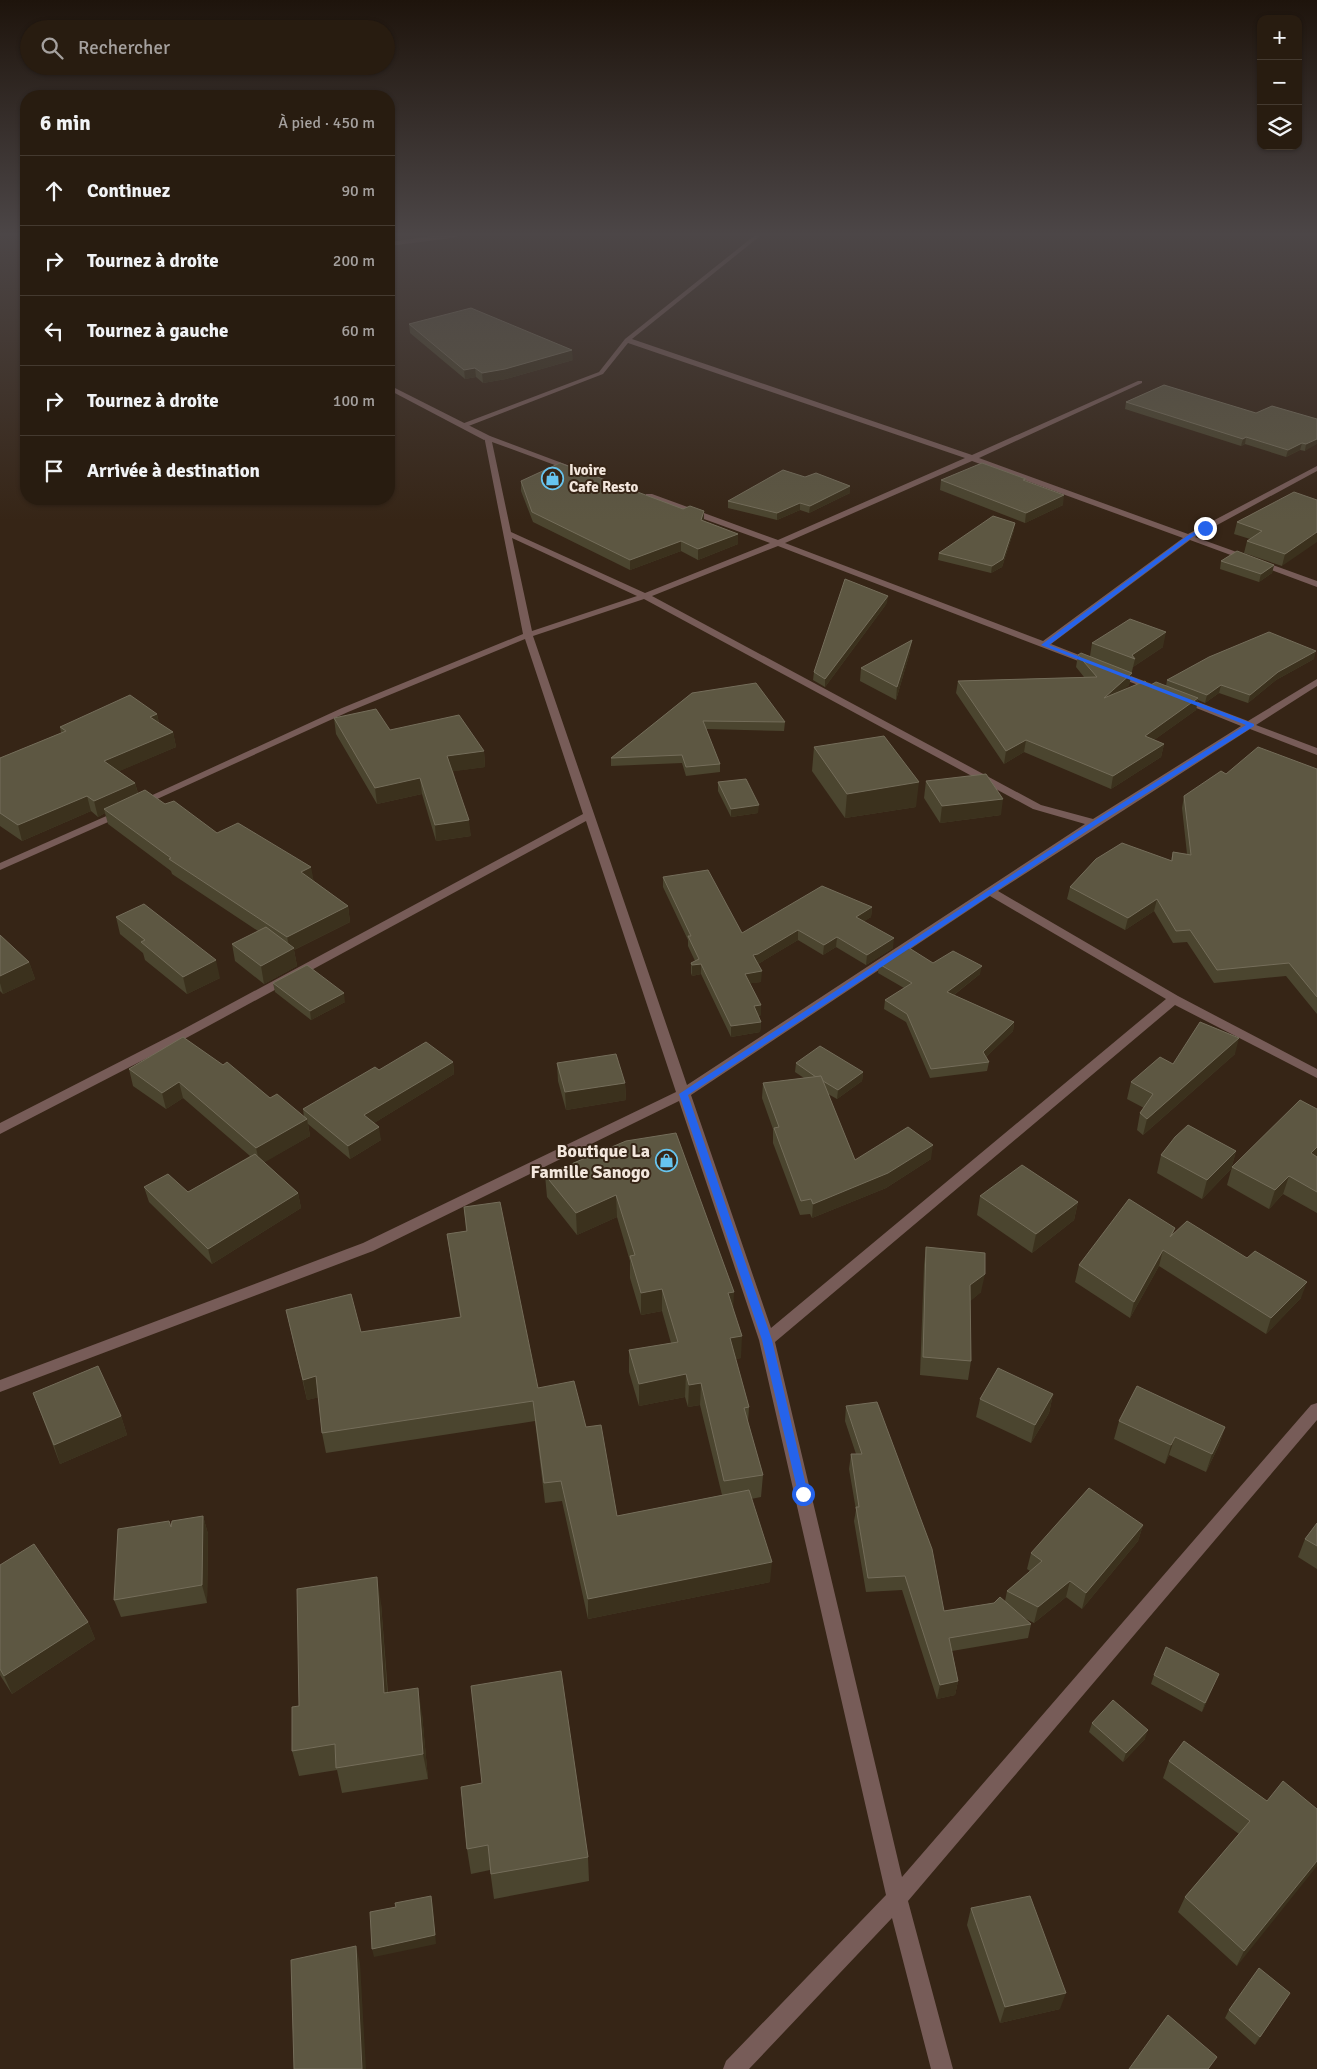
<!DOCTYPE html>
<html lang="fr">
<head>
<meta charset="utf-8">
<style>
	body { margin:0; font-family:Signika,sans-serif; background:#302519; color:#f1f3f6 }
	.controls { position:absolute; right:15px; top:15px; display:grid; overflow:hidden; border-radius:10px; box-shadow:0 1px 4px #0004 }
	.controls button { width:45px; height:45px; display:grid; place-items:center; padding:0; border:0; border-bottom:1px solid #443a30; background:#281c10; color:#f1f3f6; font:25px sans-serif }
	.stop { position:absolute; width:15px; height:15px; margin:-11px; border:4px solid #2563eb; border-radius:50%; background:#fff }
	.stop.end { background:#2563eb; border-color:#fff; box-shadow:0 1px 5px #0008 }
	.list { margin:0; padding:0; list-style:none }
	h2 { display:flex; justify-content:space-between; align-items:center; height:65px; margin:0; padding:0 20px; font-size:21px }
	h2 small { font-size:16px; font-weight:400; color:#a5a19f }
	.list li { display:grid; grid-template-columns:32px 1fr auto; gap:15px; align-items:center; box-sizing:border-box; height:70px; padding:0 20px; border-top:1px solid #443a30 }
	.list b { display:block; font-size:19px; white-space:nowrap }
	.list em { font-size:16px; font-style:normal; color:#a5a19f }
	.icon { flex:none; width:28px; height:28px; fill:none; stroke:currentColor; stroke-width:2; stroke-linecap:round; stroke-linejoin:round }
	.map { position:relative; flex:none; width:1317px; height:2069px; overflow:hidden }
	.search { position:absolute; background:#281c10; box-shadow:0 1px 4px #0004; left:20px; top:20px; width:375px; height:55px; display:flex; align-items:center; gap:12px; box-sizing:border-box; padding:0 18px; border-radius:28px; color:#a5a19f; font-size:19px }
	.panel { position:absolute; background:#281c10; box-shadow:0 1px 4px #0004; left:20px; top:90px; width:375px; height:415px; border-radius:20px }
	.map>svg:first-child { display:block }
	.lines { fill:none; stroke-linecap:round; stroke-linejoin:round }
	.minor { fill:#775c58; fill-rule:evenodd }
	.tertiary { fill:#775c58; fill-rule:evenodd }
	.wall { fill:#4b452f }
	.shaded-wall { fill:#3b311d }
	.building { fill:#5d5742; stroke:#746d5a }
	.route { fill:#2563eb }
	.labels { text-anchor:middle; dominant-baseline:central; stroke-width:4; stroke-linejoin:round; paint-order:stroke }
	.far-poi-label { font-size:15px; font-weight:bold; fill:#f3e7dd; stroke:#362516; text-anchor:start }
	.poi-label { font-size:18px; font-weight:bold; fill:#f3e7dd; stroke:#362516; text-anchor:end }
</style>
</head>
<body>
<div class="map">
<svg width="1317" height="2069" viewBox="0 0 1317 2069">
	<rect width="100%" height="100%" fill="#362516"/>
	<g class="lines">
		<g class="minor">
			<path d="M 462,232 L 470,232 L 452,238 L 389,246 L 389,242 Z"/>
			<path d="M 759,232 L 765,232 L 632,339 L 972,455 L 1138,381 L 1142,381 L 1142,383 L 979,458 L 1188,534 L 1317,466 L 1317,471 L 1195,537 L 1317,581 L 1317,587 L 1190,540 L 1051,644 L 1097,662 L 1097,666 L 1094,667 L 778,546 L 652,596 L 1041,805 L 1093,819 L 1241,726 L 1179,701 L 1179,697 L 1185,697 L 1248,721 L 1317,679 L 1317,686 L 1256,725 L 1317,748 L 1317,755 L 1250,729 L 998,891 L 1178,996 L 1317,1069 L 1317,1078 L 1175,1005 L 775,1342 L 902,1877 L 1311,1405 L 1317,1403 L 1317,1420 L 908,1901 L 953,2069 L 931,2069 L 892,1918 L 749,2069 L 723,2069 L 726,2061 L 886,1895 L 759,1340 L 679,1101 L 373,1251 L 0,1392 L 0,1380 L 363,1243 L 676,1092 L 586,821 L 188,1037 L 0,1134 L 0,1123 L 180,1031 L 583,814 L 525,639 L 348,712 L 144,805 L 140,806 L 135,803 L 342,708 L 523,634 L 484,436 L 490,436 L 578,469 L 571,471 L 492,442 L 511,532 L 645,593 L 770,543 L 646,498 L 646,494 L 652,494 L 778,540 L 965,458 L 628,343 L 603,374 L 466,427 L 459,425 L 599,372 L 625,339 ZM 972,461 L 1183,538 L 1043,641 L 785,543 ZM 512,538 L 637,596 L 532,631 ZM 644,599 L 1033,809 L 1085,824 L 687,1085 L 533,636 ZM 990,896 L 1166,999 L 771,1328 L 691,1095 Z"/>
			<path d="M 1115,670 L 1160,687 L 1162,689 L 1160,691 L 1154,691 L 1112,675 L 1112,671 Z"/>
			<path d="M 120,810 L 124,811 L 125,813 L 124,815 L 0,870 L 0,863 Z"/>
		</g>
		<path class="tertiary" d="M 389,385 L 490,436 L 491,438 L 484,440 L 389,390 Z"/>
	</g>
	<g class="wall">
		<path d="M 409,324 L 573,360 L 506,379 L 483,383 L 476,377 L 465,379 L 410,333 Z"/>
		<path d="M 1126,402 L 1256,413 L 1317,419 L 1305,451 L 1300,450 L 1286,457 L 1245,444 L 1241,446 L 1125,409 Z"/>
		<path d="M 805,477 L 850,486 L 850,493 L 809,513 L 800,510 L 777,520 L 728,508 L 728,501 Z"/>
		<path d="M 1026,479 L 1025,481 L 1063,505 L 1025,523 L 940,490 L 941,480 Z"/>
		<path d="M 521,481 L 704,521 L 738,544 L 698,560 L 681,551 L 630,570 L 533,522 L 521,491 Z"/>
		<path d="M 1317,500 L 1282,566 L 1244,553 L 1247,541 L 1250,539 L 1234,534 L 1237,522 Z"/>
		<path d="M 1014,530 L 1002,567 L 991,573 L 938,560 L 939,553 Z"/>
		<path d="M 1221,561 L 1274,565 L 1272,573 L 1259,582 L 1220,569 Z"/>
		<path d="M 887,603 L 825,687 L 813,680 L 814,672 Z"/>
		<path d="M 1092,643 L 1163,647 L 1133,667 L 1129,685 L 1124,689 L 1149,686 L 1166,686 L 1167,680 L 1314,659 L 1276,680 L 1248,703 L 1219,693 L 1205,703 L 1198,700 L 1196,710 L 1154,740 L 1164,744 L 1161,757 L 1111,789 L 1024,752 L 1004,764 L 956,693 L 958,681 L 1084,677 L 1076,667 L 1078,655 L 1090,656 Z"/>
		<path d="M 910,652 L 896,700 L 860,681 L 861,668 Z"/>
		<path d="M 692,693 L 785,722 L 784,731 L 706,729 L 720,764 L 720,772 L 686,776 L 682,763 L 611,766 L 611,758 Z"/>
		<path d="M 157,714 L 159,723 L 173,732 L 176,747 L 119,771 L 135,783 L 138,793 L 165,804 L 217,833 L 314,881 L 348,906 L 350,922 L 294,950 L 297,966 L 264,984 L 235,961 L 232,944 L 258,931 L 172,874 L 171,871 L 108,824 L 105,813 L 98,817 L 91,811 L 22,841 L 0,826 L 0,758 L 61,733 L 60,727 Z"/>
		<path d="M 334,718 L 484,751 L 485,767 L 453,771 L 471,836 L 436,841 L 422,794 L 377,804 L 336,734 Z"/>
		<path d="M 814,747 L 916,807 L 845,818 L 812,771 Z"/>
		<path d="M 1317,769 L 1317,1014 L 1286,976 L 1214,983 L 1187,942 L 1173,943 L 1154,911 L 1125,930 L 1067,899 L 1070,887 L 1171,860 L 1173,852 L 1187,854 L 1182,808 L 1184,796 L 1226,774 Z"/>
		<path d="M 926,781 L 1001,815 L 940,823 L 924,798 Z"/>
		<path d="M 718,782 L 758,813 L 731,817 L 718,791 Z"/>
		<path d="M 663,877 L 742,933 L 872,907 L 871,917 L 864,921 L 893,948 L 866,965 L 836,947 L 823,955 L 798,940 L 758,964 L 761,982 L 750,983 L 761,1015 L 758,1016 L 761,1022 L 760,1032 L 731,1037 L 701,974 L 692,976 L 691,973 L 691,963 L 695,961 L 688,946 L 688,940 L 663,887 Z"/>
		<path d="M 116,917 L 220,978 L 187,994 L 145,960 L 143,953 L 120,934 Z"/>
		<path d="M 0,935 L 29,962 L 35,979 L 3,994 L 0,991 Z"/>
		<path d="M 933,963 L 980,974 L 954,995 L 1014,1022 L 1013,1031 L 986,1057 L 989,1062 L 987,1071 L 930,1078 L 906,1022 L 884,1009 L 885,1000 L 904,988 L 878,973 L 879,964 Z"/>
		<path d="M 273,983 L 345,1002 L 311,1020 L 275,992 Z"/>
		<path d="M 1235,1054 L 1143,1135 L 1137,1130 L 1140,1113 L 1144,1108 L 1127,1099 L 1131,1082 L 1173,1064 Z"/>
		<path d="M 453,1062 L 454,1074 L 374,1123 L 381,1140 L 350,1159 L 308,1124 L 310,1136 L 264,1162 L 298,1193 L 301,1208 L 212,1264 L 149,1202 L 144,1187 L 188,1192 L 250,1156 L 183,1098 L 166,1109 L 133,1086 L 129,1069 L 223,1065 L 270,1098 L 304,1117 L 303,1109 L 379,1070 Z"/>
		<path d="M 557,1063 L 625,1083 L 626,1100 L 566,1110 L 558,1081 Z"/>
		<path d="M 796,1063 L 863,1072 L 862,1081 L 837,1099 L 828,1094 L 855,1160 L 931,1159 L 886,1188 L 812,1218 L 810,1214 L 800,1215 L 773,1143 L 773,1129 L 762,1098 L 763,1083 L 804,1078 L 795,1072 Z"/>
		<path d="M 1317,1109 L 1317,1213 L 1283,1194 L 1269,1209 L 1227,1185 L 1232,1167 Z"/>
		<path d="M 626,1141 L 733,1309 L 741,1358 L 735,1359 L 749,1407 L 748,1423 L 763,1475 L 761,1497 L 751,1499 L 770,1582 L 588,1619 L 562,1501 L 545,1503 L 535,1421 L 326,1453 L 322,1433 L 319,1397 L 307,1400 L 286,1310 L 361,1332 L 460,1317 L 450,1254 L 447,1234 L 466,1231 L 464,1207 L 538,1388 L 586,1427 L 617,1516 L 722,1495 L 700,1405 L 688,1407 L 685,1397 L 639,1406 L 629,1372 L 629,1350 L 671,1343 L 662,1311 L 641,1315 L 630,1278 L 630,1261 L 617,1217 L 577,1235 L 547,1197 L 545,1175 Z"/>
		<path d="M 1236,1151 L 1231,1169 L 1202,1199 L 1157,1173 L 1161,1155 Z"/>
		<path d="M 980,1196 L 1078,1202 L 1074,1220 L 1032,1253 L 977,1215 Z"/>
		<path d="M 1175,1228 L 1173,1234 L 1301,1298 L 1266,1334 L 1159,1266 L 1130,1318 L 1075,1282 L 1079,1265 Z"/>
		<path d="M 926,1247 L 981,1292 L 970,1301 L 971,1361 L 968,1380 L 920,1375 L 924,1265 Z"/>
		<path d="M 33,1393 L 121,1416 L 127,1435 L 60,1464 Z"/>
		<path d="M 1053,1394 L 1049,1413 L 1031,1443 L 976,1417 L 980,1399 Z"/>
		<path d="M 846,1406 L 944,1611 L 1005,1601 L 1007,1591 L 1030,1571 L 1027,1569 L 1031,1553 L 1143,1525 L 1138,1541 L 1082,1609 L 1066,1597 L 1034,1623 L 1024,1618 L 1031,1624 L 1028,1638 L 952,1651 L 958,1681 L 955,1695 L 937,1699 L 902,1590 L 866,1592 L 854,1521 L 856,1510 L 849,1469 L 851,1454 L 856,1454 L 845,1421 Z"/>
		<path d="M 1119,1421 L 1225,1427 L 1219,1445 L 1206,1472 L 1169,1455 L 1165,1464 L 1114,1439 Z"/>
		<path d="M 203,1516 L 208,1534 L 207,1603 L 121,1617 L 114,1600 L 171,1527 Z"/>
		<path d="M 1317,1523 L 1317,1569 L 1298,1557 L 1305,1539 Z"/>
		<path d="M 0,1565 L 88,1622 L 95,1639 L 12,1694 L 0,1675 Z"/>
		<path d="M 381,1603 L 388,1693 L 422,1714 L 428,1779 L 342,1793 L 337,1770 L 299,1776 L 292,1751 L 299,1706 Z"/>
		<path d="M 1154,1675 L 1215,1683 L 1202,1712 L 1151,1684 Z"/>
		<path d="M 1092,1723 L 1145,1739 L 1123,1762 L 1089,1732 Z"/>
		<path d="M 1169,1761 L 1267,1801 L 1317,1809 L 1237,1966 L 1178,1912 L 1185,1897 L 1239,1834 L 1163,1778 Z"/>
		<path d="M 461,1787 L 588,1857 L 589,1881 L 494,1899 L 490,1870 L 471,1874 L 467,1849 Z"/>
		<path d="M 971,1908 L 1060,2009 L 1000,2023 L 967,1925 Z"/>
		<path d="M 1290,1993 L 1255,2045 L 1225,2018 L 1229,2010 Z"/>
	</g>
	<g class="shaded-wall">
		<path d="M 572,350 L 573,360 L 506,379 L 483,383 L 482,373 Z"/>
		<path d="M 475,368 L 476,377 L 465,379 L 464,370 Z"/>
		<path d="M 1246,437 L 1245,444 L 1241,446 L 1243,439 Z"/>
		<path d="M 1317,439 L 1317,444 L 1305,451 L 1306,444 Z"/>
		<path d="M 1302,443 L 1300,450 L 1286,457 L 1288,450 Z"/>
		<path d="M 850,486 L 850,493 L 809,513 L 810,506 Z"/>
		<path d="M 1064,495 L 1063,505 L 1025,523 L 1026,513 Z"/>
		<path d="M 800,503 L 800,510 L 777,520 L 777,513 Z"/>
		<path d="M 704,511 L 704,521 L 701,520 Z"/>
		<path d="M 1015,523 L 1014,530 L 1002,567 L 991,573 L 992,566 Z"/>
		<path d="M 1317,532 L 1317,542 L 1282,566 L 1285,554 Z"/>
		<path d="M 738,534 L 738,544 L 698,560 L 698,549 Z"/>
		<path d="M 681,541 L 681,551 L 630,570 L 630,560 Z"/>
		<path d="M 1274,565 L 1272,573 L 1259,582 L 1261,574 Z"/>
		<path d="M 888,596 L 887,603 L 825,687 L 825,679 Z"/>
		<path d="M 1166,632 L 1163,647 L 1133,667 L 1135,659 L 1132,655 Z"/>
		<path d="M 912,640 L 910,652 L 896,700 L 897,687 Z"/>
		<path d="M 1316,651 L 1314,659 L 1276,680 L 1248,703 L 1250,695 L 1278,672 Z"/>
		<path d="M 1132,673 L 1129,685 L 1102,710 L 1104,698 Z"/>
		<path d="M 1221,685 L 1219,693 L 1205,703 L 1207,695 Z"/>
		<path d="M 1198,698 L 1196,710 L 1143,748 L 1145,736 Z"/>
		<path d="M 157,714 L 160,729 L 150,717 Z"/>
		<path d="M 173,732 L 176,747 L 108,776 L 104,761 Z"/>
		<path d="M 1026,740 L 1024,752 L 1004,764 L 1006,751 Z"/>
		<path d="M 1164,744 L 1161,757 L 1111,789 L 1113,776 Z"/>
		<path d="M 484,751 L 485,767 L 449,772 L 447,756 Z"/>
		<path d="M 420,778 L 422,794 L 377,804 L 375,788 Z"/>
		<path d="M 919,782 L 916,807 L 845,818 L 847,794 Z"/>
		<path d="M 135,783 L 139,798 L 104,809 L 105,813 L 98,817 L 94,801 Z"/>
		<path d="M 87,796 L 91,811 L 22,841 L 18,825 Z"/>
		<path d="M 1003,799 L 1001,815 L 940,823 L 942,806 Z"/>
		<path d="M 759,805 L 758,813 L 731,817 L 731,809 Z"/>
		<path d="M 469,820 L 471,836 L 436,841 L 435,825 Z"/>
		<path d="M 311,867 L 314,882 L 301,872 Z"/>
		<path d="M 1157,899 L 1154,911 L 1125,930 L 1128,918 Z"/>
		<path d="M 348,906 L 350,922 L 294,950 L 297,966 L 264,984 L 261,966 L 290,951 L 287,937 Z"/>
		<path d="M 872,907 L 871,917 L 855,927 L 856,917 Z"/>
		<path d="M 798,930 L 798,940 L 758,964 L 753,955 Z"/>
		<path d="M 837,937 L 836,947 L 823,955 L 824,945 Z"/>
		<path d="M 894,938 L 893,948 L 866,965 L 867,955 Z"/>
		<path d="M 216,960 L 220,978 L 187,994 L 183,977 Z"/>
		<path d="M 29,962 L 35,979 L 3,994 L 0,983 L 0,976 Z"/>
		<path d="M 701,964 L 701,974 L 692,976 L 692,965 Z"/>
		<path d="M 982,966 L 980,974 L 946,1001 L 947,992 Z"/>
		<path d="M 762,971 L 761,982 L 745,984 L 745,974 Z"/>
		<path d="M 344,993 L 345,1002 L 311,1020 L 310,1011 Z"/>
		<path d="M 761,1005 L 761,1015 L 754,1017 L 754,1006 Z"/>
		<path d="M 761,1022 L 760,1032 L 731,1037 L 731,1026 Z"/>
		<path d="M 1014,1022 L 1013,1031 L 982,1061 L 983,1052 Z"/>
		<path d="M 1239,1038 L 1235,1054 L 1143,1135 L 1147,1119 Z"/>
		<path d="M 453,1062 L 454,1074 L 366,1128 L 364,1115 Z"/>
		<path d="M 863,1072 L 862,1081 L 837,1099 L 838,1090 Z"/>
		<path d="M 179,1082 L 183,1098 L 166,1109 L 162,1093 Z"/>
		<path d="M 625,1083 L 626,1100 L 566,1110 L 565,1092 Z"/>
		<path d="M 307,1119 L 310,1136 L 260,1165 L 256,1148 Z"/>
		<path d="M 379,1127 L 381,1140 L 350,1159 L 348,1146 Z"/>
		<path d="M 933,1145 L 931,1159 L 886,1188 L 812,1218 L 813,1204 Z"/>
		<path d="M 1317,1147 L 1317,1159 L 1311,1153 Z"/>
		<path d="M 1236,1151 L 1231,1169 L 1202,1199 L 1207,1180 Z"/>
		<path d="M 1289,1176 L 1283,1194 L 1269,1209 L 1275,1190 Z"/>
		<path d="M 298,1193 L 301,1208 L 212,1264 L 208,1249 Z"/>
		<path d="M 616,1195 L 617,1217 L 577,1235 L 576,1213 Z"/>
		<path d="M 1078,1202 L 1074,1220 L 1032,1253 L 1036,1234 Z"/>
		<path d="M 1163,1250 L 1159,1266 L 1130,1318 L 1134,1302 Z"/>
		<path d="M 985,1274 L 981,1292 L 967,1304 L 970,1285 Z"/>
		<path d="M 1307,1282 L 1301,1298 L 1266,1334 L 1271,1318 Z"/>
		<path d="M 662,1289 L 662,1311 L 641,1315 L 641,1293 Z"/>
		<path d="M 734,1292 L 733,1314 L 728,1293 Z"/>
		<path d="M 742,1336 L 741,1358 L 729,1360 L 730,1338 Z"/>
		<path d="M 686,1374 L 685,1397 L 639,1406 L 639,1384 Z"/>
		<path d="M 316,1376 L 320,1397 L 307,1400 L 303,1380 Z"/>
		<path d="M 701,1383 L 700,1405 L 688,1407 L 689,1385 Z"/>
		<path d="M 1053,1394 L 1049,1413 L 1031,1443 L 1035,1425 Z"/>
		<path d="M 121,1416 L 127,1435 L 60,1464 L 54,1445 Z"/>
		<path d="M 1225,1427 L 1219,1445 L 1206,1472 L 1212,1454 Z"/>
		<path d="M 1175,1437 L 1169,1455 L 1165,1464 L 1171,1445 Z"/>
		<path d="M 203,1516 L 208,1534 L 207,1603 L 202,1585 Z"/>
		<path d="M 1143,1525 L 1138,1541 L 1082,1609 L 1086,1593 Z"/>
		<path d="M 772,1562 L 770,1582 L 588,1619 L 588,1599 Z"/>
		<path d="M 377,1577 L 381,1603 L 389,1719 L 384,1693 Z"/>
		<path d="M 1070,1581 L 1066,1597 L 1034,1623 L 1038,1607 Z"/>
		<path d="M 88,1622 L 95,1639 L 12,1694 L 4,1676 Z"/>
		<path d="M 1219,1674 L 1215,1683 L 1202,1712 L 1205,1703 Z"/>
		<path d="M 958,1681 L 955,1695 L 937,1699 L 940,1685 Z"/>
		<path d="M 418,1688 L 422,1714 L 428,1779 L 423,1754 Z"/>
		<path d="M 1148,1730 L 1145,1739 L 1123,1762 L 1126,1753 Z"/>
		<path d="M 1317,1861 L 1317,1866 L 1237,1966 L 1244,1951 Z"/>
		<path d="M 431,1896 L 433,1905 L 436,1944 L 374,1957 L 372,1949 Z"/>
		<path d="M 356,1946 L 360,1963 L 366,2069 L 362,2069 Z"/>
		<path d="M 1066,1993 L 1060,2009 L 1000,2023 L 1005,2007 Z"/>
		<path d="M 1290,1993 L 1285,2001 L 1255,2045 L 1260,2037 Z"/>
	</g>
	<g class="building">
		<path d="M 471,308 L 572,350 L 505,369 L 482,373 L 475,368 L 464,370 L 409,324 Z"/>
		<path d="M 1164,385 L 1256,413 L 1272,406 L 1317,419 L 1317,439 L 1306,444 L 1302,443 L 1288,450 L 1246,437 L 1243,439 L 1126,402 Z"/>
		<path d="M 560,463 L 683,509 L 690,506 L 704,511 L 701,520 L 738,534 L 698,549 L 681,541 L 630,560 L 532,512 L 521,481 Z"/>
		<path d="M 982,463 L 1026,479 L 1023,480 L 1064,495 L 1026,513 L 941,480 Z"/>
		<path d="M 783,470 L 805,477 L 816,473 L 850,486 L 810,506 L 800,503 L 777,513 L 728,501 Z"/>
		<path d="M 1294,492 L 1317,500 L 1317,532 L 1285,554 L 1247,541 L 1262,531 L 1237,522 Z"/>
		<path d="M 993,516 L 1015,523 L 1003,559 L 992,566 L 939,553 Z"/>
		<path d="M 1237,551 L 1274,565 L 1261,574 L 1221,561 Z"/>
		<path d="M 845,579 L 888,596 L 825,679 L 814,672 Z"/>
		<path d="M 1130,619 L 1166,632 L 1132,655 L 1135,659 L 1092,643 Z"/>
		<path d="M 1269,632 L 1316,651 L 1278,672 L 1250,695 L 1221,685 L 1207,695 L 1167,680 L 1209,657 Z"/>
		<path d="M 912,640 L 897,687 L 861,668 Z"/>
		<path d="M 1081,653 L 1132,673 L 1104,698 L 1145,681 L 1149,686 L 1156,682 L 1198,698 L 1145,736 L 1164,744 L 1113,776 L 1026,740 L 1006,751 L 958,681 L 1097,677 L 1078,655 Z"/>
		<path d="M 756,683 L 785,722 L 703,721 L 720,764 L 686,767 L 682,755 L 611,758 L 692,693 Z"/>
		<path d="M 130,695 L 157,714 L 150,717 L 173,732 L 104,761 L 135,783 L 94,801 L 87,796 L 18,825 L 0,813 L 0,758 L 66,731 L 60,727 Z"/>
		<path d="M 376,709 L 390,730 L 459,715 L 484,751 L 447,756 L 469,820 L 435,825 L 420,778 L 375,788 L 334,718 Z"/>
		<path d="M 884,736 L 919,782 L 847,794 L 814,747 Z"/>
		<path d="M 1258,747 L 1317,769 L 1317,997 L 1289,963 L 1217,970 L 1190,930 L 1176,931 L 1157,899 L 1128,918 L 1070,887 L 1096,859 L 1122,843 L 1172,861 L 1173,852 L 1191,855 L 1184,796 L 1221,771 L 1226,774 Z"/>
		<path d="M 986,774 L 1003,799 L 942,806 L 926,781 Z"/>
		<path d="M 746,779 L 759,805 L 731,809 L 718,782 Z"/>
		<path d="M 145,790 L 165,804 L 174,801 L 217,833 L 238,823 L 311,867 L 301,872 L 348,906 L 287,937 L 169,859 L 171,858 L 104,809 Z"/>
		<path d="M 708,870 L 742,933 L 822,886 L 872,907 L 856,917 L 894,938 L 867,955 L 837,937 L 824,945 L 798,930 L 758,954 L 753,955 L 762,971 L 745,974 L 761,1005 L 754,1006 L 761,1022 L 731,1026 L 701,964 L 692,965 L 691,963 L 699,959 L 688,936 L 691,936 L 663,877 Z"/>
		<path d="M 144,904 L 216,960 L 183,977 L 141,942 L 145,940 L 116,917 Z"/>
		<path d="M 266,927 L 294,948 L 261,966 L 232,944 Z"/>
		<path d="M 0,935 L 29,962 L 0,976 Z"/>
		<path d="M 906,946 L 933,963 L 953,951 L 982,966 L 947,992 L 1014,1022 L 983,1052 L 989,1062 L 931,1069 L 907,1014 L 885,1000 L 912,983 L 879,964 Z"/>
		<path d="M 307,965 L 344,993 L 310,1011 L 273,983 Z"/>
		<path d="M 1200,1022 L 1239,1038 L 1147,1119 L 1140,1113 L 1153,1094 L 1131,1082 L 1160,1057 L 1173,1064 Z"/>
		<path d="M 183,1037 L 223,1065 L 227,1062 L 270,1098 L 277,1094 L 307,1119 L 256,1148 L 179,1082 L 162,1093 L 129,1069 Z"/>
		<path d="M 426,1042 L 453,1062 L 364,1115 L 379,1127 L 348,1146 L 303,1109 L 375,1067 L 379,1070 Z"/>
		<path d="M 820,1046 L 863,1072 L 838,1090 L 823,1081 L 821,1076 L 816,1077 L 796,1063 Z"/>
		<path d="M 616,1054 L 625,1083 L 565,1092 L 557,1063 Z"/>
		<path d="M 821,1076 L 855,1160 L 908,1127 L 933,1145 L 888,1173 L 813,1204 L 811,1199 L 801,1201 L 774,1128 L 779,1127 L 763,1083 Z"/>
		<path d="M 1300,1100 L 1317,1109 L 1317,1147 L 1311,1153 L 1317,1157 L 1317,1192 L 1289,1176 L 1275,1190 L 1232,1167 Z"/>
		<path d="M 1188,1125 L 1236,1151 L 1207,1180 L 1161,1155 L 1175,1137 Z"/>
		<path d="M 676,1133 L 734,1292 L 728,1293 L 742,1336 L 730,1338 L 749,1407 L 744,1408 L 763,1475 L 724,1481 L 701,1383 L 689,1385 L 686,1374 L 639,1384 L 629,1350 L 678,1342 L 662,1289 L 641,1293 L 630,1256 L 635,1255 L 616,1195 L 576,1213 L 545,1175 L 626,1141 Z"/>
		<path d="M 255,1154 L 298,1193 L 208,1249 L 144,1187 L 168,1174 L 188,1192 Z"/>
		<path d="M 1022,1165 L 1078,1202 L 1036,1234 L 980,1196 Z"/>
		<path d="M 1129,1199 L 1175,1228 L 1170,1237 L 1187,1221 L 1247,1258 L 1255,1251 L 1307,1282 L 1271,1318 L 1163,1250 L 1134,1302 L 1079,1265 Z"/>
		<path d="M 500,1202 L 538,1388 L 574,1381 L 586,1427 L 601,1425 L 617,1516 L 749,1490 L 772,1562 L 588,1599 L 561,1481 L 544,1483 L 533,1401 L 322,1433 L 316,1376 L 303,1380 L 286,1310 L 351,1294 L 361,1332 L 461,1317 L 447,1234 L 467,1231 L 464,1207 Z"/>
		<path d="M 926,1247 L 985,1253 L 985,1274 L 970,1285 L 971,1361 L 923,1357 Z"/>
		<path d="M 98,1366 L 121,1416 L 54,1445 L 33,1393 Z"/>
		<path d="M 998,1368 L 1053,1394 L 1035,1425 L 980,1399 Z"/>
		<path d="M 1137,1386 L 1225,1427 L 1212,1454 L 1175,1437 L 1171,1445 L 1119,1421 Z"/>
		<path d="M 877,1402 L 932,1549 L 944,1611 L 994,1603 L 1000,1597 L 1031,1624 L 949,1638 L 958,1681 L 940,1685 L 905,1576 L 868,1578 L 856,1507 L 859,1507 L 851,1454 L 862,1454 L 846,1406 Z"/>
		<path d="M 1089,1488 L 1143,1525 L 1086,1593 L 1070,1581 L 1038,1607 L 1007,1591 L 1042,1561 L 1031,1553 Z"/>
		<path d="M 203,1516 L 202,1585 L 114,1600 L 118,1529 L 169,1521 L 171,1527 L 172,1521 Z"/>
		<path d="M 1317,1523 L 1317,1546 L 1305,1539 Z"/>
		<path d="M 34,1544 L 88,1622 L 4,1676 L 0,1669 L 0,1565 Z"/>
		<path d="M 377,1577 L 384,1693 L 418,1688 L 423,1754 L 336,1768 L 335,1744 L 292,1751 L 292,1707 L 299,1706 L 297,1589 Z"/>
		<path d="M 1166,1647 L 1219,1674 L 1205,1703 L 1154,1675 Z"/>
		<path d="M 561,1671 L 588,1857 L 491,1874 L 488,1845 L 467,1849 L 461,1787 L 482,1783 L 471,1686 Z"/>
		<path d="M 1113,1700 L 1148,1730 L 1126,1753 L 1092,1723 Z"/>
		<path d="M 1184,1741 L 1267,1801 L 1283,1781 L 1317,1809 L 1317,1861 L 1244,1951 L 1185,1897 L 1250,1821 L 1169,1761 Z"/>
		<path d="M 431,1896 L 435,1935 L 372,1949 L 370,1912 L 396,1907 L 395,1903 Z"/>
		<path d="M 1030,1896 L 1066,1993 L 1005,2007 L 971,1908 Z"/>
		<path d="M 356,1946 L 362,2069 L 294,2069 L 291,1960 Z"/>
		<path d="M 1259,1968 L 1290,1993 L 1260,2037 L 1229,2010 Z"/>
		<path d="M 1168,2015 L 1217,2057 L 1208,2069 L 1129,2069 Z"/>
	</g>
	<linearGradient id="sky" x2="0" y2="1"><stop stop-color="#1e140c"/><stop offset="0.45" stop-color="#4c4647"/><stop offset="1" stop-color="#4c4647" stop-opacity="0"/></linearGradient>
	<rect width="1317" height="521" fill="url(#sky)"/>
	<path class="route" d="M 1203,527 L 1207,528 L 1191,538 L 1049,645 L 1254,724 L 1254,726 L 1096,825 L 688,1095 L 772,1340 L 808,1494 L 806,1497 L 799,1497 L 762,1340 L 679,1094 L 1092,822 L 1246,725 L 1041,645 L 1187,536 Z"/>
	<defs>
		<symbol id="shop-ring" viewBox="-11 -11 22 22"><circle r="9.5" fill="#362516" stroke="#67c4ef" stroke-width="1.5"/><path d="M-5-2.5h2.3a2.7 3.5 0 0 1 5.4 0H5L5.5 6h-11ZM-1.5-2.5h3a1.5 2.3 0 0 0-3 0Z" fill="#67c4ef"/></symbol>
	</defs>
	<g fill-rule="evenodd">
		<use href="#shop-ring" x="540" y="466" width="25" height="25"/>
		<use href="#shop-ring" x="654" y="1148" width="25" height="25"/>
	</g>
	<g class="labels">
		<g class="far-poi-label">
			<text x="569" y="470">Ivoire<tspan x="569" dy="17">Cafe Resto</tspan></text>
		</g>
		<g class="poi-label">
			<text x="650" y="1151">Boutique La<tspan x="650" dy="21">Famille Sanogo</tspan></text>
		</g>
	</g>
</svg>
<div class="controls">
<button>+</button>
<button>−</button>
<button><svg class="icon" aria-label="layers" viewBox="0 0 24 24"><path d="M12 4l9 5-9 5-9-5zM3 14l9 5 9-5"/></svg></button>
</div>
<div class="stop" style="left:803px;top:1494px"></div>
<div class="stop end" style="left:1205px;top:528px"></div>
<div class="search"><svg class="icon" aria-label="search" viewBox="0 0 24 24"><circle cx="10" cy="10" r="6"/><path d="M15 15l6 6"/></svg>Rechercher</div>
<section class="panel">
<h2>6 min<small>À pied · 450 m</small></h2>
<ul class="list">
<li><svg class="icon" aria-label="ahead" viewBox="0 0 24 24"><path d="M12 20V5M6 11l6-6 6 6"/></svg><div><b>Continuez</b></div><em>90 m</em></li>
<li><svg class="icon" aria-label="right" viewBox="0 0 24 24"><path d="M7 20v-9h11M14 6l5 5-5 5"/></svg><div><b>Tournez à droite</b></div><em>200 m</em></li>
<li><svg class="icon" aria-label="left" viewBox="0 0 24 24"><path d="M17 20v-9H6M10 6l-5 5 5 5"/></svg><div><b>Tournez à gauche</b></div><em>60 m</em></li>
<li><svg class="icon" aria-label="right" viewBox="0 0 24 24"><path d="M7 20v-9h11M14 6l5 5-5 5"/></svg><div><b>Tournez à droite</b></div><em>100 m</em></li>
<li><svg class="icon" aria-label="arrive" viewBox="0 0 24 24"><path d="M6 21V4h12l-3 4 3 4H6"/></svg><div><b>Arrivée à destination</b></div></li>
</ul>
</section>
</div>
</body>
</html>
